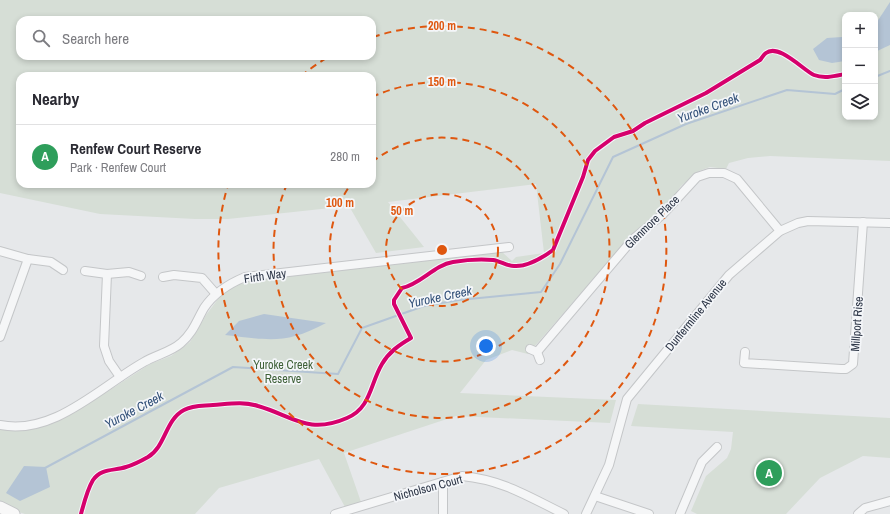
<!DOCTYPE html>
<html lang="en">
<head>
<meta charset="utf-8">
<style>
	body { margin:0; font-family:"Archivo Narrow",sans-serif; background:#f7f7f7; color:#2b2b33 }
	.controls { position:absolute; right:12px; top:12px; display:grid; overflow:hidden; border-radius:8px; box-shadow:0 2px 6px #0003 }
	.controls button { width:36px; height:36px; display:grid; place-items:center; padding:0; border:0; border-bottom:1px solid #e1e1e2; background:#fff; color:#2b2b33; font:20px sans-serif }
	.you { position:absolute; left:486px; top:346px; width:14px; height:14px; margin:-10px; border:3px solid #fff; border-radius:50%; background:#1a73e8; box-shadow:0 0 0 6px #1a73e833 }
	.badge { display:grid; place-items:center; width:26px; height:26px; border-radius:50%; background:#6c737f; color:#fff; font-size:13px; font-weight:700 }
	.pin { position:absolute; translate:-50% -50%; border:2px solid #fff; box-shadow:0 1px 4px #0006 }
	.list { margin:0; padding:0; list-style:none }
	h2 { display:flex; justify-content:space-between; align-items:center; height:52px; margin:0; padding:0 16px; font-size:17px }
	h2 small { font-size:13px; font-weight:400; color:#7c7c81 }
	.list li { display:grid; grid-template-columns:26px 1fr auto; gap:12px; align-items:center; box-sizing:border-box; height:64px; padding:0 16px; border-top:1px solid #e1e1e2 }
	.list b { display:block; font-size:15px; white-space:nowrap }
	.list p { margin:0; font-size:13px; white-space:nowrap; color:#7c7c81 }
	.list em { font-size:13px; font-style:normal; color:#7c7c81 }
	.icon { flex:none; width:22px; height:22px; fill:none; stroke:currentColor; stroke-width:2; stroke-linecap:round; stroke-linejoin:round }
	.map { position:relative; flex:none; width:890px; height:514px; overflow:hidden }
	.search { position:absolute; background:#fff; box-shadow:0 2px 6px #0003; left:16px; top:16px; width:360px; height:44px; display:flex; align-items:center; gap:10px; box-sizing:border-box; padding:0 14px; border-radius:12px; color:#7c7c81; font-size:15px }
	.panel { position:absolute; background:#fff; box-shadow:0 2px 6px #0003; left:16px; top:72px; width:360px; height:116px; border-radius:12px }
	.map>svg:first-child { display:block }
	.green { fill:#d6ded6; fill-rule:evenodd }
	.water { fill:#b4c4d5 }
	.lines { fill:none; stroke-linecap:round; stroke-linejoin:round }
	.stream { stroke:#b4c4d5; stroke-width:2 }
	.street-casing { stroke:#c4c6c8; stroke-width:10 }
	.secondary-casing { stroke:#c4c6c8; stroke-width:13 }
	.street { stroke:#f5f6f7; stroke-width:8 }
	.secondary { stroke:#f8f8f8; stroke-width:11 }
	.cycleway-casing { stroke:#f4f6f9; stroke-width:6 }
	.cycleway { stroke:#d6006c; stroke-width:4 }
	.ring { fill:none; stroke:#df570f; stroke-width:2; stroke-dasharray:7 5 }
	.labels { text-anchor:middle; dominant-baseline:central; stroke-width:3.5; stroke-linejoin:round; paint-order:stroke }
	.street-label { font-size:12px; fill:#2b3445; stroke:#f4f6f9 }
	.park-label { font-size:12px; fill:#3f6138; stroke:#f4f6f9 }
	.water-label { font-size:13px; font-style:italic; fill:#34527a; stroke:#f4f6f9 }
	.centre { fill:#df570f; stroke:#f4f6f9; stroke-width:2 }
	.ring-label { font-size:12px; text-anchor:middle; font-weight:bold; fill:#df570f; stroke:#f4f6f9; stroke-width:3.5; stroke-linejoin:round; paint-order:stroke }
</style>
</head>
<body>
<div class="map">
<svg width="890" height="514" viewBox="0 0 890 514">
	<rect width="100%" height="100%" fill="#e6e8ea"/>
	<g class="green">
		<path d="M 0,0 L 890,0 L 890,161 L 770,156 L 748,158 L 729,163 L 726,169 L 710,167 L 699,171 L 681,186 L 670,202 L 634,232 L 528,354 L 512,350 L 486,360 L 460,393 L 616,400 L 610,423 L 456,416 L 344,453 L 361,502 L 345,507 L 319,459 L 219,488 L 195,514 L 25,514 L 7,508 L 0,503 L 0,428 L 39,427 L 49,425 L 96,399 L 150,364 L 171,356 L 190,342 L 206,315 L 221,295 L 233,286 L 250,281 L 502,252 L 512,261 L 516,257 L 544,253 L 536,184 L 388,202 L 424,247 L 376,253 L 349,206 L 228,219 L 195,219 L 100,214 L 0,193 ZM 845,15 L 875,15 L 875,117 L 845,117 ZM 20,20 L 372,20 L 372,56 L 20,56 ZM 20,76 L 372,76 L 372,184 L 20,184 Z"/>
		<path d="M 638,404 L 890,418 L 890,458 L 863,456 L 820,478 L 786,514 L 697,514 L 691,511 L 706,476 L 727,458 L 731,449 L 733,432 L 631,426 Z"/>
	</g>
	<g class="water">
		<path d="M 890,2 L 890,45 L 875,52 L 875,25 Z"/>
		<path d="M 842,37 L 845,38 L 845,61 L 832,63 L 819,60 L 813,49 L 827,38 Z"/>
		<path d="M 264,314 L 326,323 C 285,345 269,340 225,335 L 239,321 Z"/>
		<path d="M 24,466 L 46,467 L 50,487 L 20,501 L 6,493 Z"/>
	</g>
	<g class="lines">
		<g class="stream">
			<path d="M 875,77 L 890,71"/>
			<path d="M 45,468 L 233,367 L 338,374 L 362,328 L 424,306 L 459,300 L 541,292 L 560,264 L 613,157 L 686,124 L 787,90 L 835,94 L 845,89"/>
		</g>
		<defs>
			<g id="street">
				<path d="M 0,251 L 28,259 L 51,262 L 63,270"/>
				<path d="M 85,271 L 107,274 L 129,272 L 141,276"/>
				<path d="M 107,274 L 104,346 L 109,361 L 120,377"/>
				<path d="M 163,277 L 174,275 L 202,278 L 216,294"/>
				<path d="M 0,337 L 28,259"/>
				<path d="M 530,349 L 537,352 L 540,360"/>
				<path d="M 537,352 L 633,239 L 662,215 L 697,177 L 709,173 L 724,173 L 737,179 L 780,231"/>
				<path d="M 745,352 L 744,363 L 841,369 L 846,369 L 853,364 L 863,222"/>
				<path d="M 0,425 C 54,436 101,386 144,362 C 156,355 171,352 181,343 C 193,333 197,320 204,308 C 214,293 228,284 245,277 L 509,247"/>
				<path d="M 443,482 L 443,514"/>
				<path d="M 595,496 L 649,514"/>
				<path d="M 335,514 L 462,476 C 503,480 527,496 564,514"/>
				<path d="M 586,514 L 609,465 L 627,399 L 729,275 L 780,231 L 798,223 L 808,221 L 890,223"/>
				<path d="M 680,514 L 702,462 L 717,447"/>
				<path d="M 858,514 L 865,508 L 890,501"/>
			</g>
			<path id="secondary" d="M 0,507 L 14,514"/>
		</defs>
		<use href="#street" class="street-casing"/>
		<use href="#secondary" class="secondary-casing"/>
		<use href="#street" class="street"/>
		<use href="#secondary" class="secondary"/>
		<defs>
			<path id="cycleway" d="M 81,514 C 84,503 87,490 93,480 C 101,468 114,471 126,467 C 133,465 141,461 148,457 C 166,446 165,420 184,410 C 193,405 203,406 213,405 C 228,404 243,401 258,406 C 293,416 308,435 347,418 C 371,408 370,384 382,364 C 389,352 399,345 411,338 L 394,304 L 394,300 L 402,288 C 421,284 434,265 453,262 C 465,260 481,259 493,260 C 500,261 507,266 514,266 C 527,267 542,258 553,250 L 583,177 L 588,160 L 595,151 L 614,137 L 633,131 L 645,123 L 706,93 L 760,60 C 762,58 764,54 766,53 C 779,43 804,71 814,75 C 824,79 835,76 845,74"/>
		</defs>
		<use href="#cycleway" class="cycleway-casing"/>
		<use href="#cycleway" class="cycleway"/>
	</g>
	<g class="ring">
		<circle cx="442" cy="250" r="56"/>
		<path d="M372 162A112 112 0 1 1 351 184"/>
		<path d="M372 97A168 168 0 1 1 287 184"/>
		<path d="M301 76A224 224 0 0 1 330 56M373 37A224 224 0 1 1 228 185"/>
	</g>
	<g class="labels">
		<g class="street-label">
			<text transform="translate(652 222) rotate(-44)">Glenmore Place</text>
			<text transform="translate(265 276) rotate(-8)">Firth Way</text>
			<text transform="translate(696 315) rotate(-51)">Dunfermline Avenue</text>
			<text transform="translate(857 324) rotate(-86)">Millport Rise</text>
			<text transform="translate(428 488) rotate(-15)">Nicholson Court</text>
		</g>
		<g class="park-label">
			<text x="283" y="365">Yuroke Creek<tspan x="283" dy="14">Reserve</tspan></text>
		</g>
		<g class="water-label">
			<text transform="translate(708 108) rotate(-20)">Yuroke Creek</text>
			<text transform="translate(440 297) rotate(-12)">Yuroke Creek</text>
			<text transform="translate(134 410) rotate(-28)">Yuroke Creek</text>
		</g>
	</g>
	<circle cx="442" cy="250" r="6" class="centre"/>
	<g class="ring-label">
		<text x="442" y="30">200 m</text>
		<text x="442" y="86">150 m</text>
		<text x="340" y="207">100 m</text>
		<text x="402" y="215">50 m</text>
	</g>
</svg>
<div class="controls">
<button>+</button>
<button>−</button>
<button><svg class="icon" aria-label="layers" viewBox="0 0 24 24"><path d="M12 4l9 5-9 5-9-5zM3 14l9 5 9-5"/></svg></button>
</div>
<div class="you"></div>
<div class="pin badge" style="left:769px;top:473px;background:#2e9e5b">A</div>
<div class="search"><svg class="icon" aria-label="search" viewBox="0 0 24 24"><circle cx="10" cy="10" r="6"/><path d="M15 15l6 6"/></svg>Search here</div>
<section class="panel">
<h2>Nearby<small></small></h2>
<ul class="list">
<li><span class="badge" style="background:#2e9e5b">A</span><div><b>Renfew Court Reserve</b><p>Park · Renfew Court</p></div><em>280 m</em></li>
</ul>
</section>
</div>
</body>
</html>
